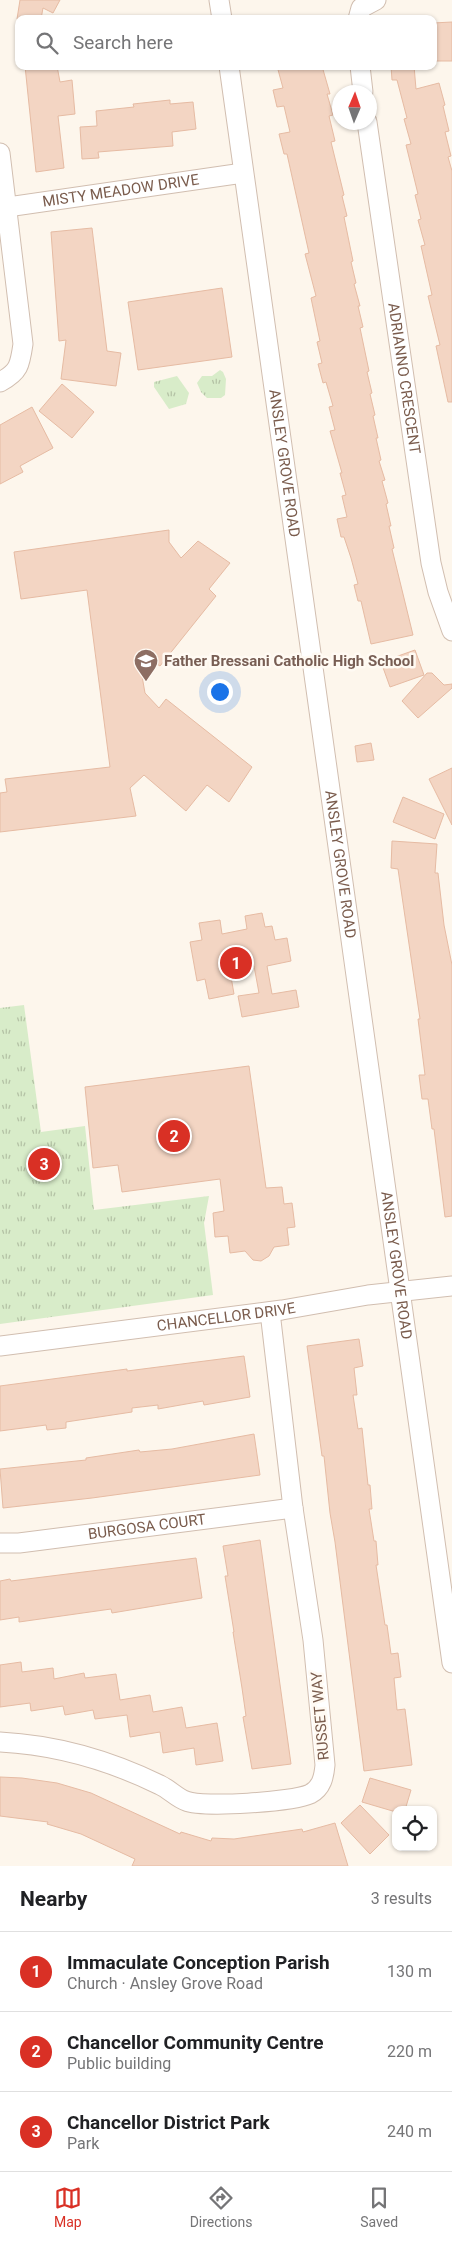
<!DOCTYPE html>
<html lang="en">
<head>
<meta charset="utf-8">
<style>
	body { margin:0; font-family:Roboto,sans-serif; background:#f6f6f6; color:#202124 }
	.controls { position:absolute; right:15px; bottom:15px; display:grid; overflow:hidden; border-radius:10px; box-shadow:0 1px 4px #0004 }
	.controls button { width:45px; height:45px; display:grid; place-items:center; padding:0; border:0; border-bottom:1px solid #e0e0e0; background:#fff; color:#202124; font:25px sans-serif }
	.compass { position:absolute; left:332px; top:85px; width:45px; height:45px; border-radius:50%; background:#fff; box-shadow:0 1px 4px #0004; rotate:2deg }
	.you { position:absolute; left:219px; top:691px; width:18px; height:18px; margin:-12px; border:4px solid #fff; border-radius:50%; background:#1a73e8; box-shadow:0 0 0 8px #1a73e833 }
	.badge { display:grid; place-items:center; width:32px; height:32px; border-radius:50%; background:#d93025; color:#fff; font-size:16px; font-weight:700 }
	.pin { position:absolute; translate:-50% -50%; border:2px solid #fff; box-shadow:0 1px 5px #0006 }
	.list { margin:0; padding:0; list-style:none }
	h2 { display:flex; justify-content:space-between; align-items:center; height:65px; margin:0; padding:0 20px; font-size:21px }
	h2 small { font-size:16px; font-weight:400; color:#757577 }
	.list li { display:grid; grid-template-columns:32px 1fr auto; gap:15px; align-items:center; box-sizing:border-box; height:80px; padding:0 20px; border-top:1px solid #e0e0e0 }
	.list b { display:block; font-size:19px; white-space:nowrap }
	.list p { margin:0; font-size:16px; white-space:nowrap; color:#757577 }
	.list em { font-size:16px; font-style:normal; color:#757577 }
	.icon { flex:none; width:28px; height:28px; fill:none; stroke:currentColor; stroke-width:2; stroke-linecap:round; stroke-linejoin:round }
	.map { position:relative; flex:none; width:452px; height:1866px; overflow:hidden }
	.search { position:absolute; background:#fff; box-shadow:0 1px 4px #0004; left:15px; right:15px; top:15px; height:55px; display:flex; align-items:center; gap:12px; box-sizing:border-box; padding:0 18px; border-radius:10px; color:#757577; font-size:19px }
	.sheet { height:305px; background:#fff }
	nav { display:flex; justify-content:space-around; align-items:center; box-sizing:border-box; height:70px; border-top:1px solid #e0e0e0; background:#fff; font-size:14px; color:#757577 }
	nav a { display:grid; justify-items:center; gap:2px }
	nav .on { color:#d93025 }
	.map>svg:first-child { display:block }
	.park { fill:url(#park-tufts) }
	.building { fill:#f3d5c3; stroke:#e6bba3 }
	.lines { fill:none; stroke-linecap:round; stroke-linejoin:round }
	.minor-casing { stroke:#d1beb0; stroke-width:21 }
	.minor { stroke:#fff; stroke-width:19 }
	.labels { text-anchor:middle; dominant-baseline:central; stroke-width:5; stroke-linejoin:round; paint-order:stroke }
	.street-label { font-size:15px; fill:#7a5c4d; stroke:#fffaf3 }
	.education-label { font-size:15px; font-weight:bold; fill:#785e54; stroke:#fffaf3; text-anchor:start }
</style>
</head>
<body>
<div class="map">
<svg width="452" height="1866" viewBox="0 0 452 1866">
	<defs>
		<pattern id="park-tufts" width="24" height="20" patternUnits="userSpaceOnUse" patternTransform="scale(1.25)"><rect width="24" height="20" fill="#d8ecc9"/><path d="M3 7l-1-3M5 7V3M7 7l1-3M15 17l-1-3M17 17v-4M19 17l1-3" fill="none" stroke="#b4c2a5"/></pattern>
	</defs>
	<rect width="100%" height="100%" fill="#fdf6ec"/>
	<g class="park">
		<path d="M 220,370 L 223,372 L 226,379 L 225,395 L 221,398 L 207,398 L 201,392 L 197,383 L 202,376 L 212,376 Z"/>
		<path d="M 177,376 L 189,393 L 186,404 L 169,409 L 154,387 L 154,382 Z"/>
		<path d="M 24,1005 L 41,1132 L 85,1126 L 94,1210 L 209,1196 L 204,1223 L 213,1295 L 0,1324 L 0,1008 Z"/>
	</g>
	<g class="building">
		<path d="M 20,0 L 60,0 L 53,13 L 43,8 L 41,19 L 17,19 Z"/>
		<path d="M 452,22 L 452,61 L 433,61 L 433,23 Z"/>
		<path d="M 25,66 L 57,66 L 60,82 L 72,80 L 75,114 L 58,116 L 64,168 L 36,172 Z"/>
		<path d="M 277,66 L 322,66 L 330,94 L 327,94 L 333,115 L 329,116 L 335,141 L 331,142 L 344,195 L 342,196 L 347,216 L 344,217 L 353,261 L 351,262 L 356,283 L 354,284 L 360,306 L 358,306 L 363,327 L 360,328 L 369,371 L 367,372 L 372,393 L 370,394 L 375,415 L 373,416 L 378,438 L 376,438 L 381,460 L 379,461 L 385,480 L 382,481 L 388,503 L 386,504 L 391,526 L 389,526 L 394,548 L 392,549 L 413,635 L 371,644 L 361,601 L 358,601 L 354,585 L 358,584 L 351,558 L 344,537 L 341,537 L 337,519 L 347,517 L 342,496 L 346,495 L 340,473 L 342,473 L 330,431 L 335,430 L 329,407 L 333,406 L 326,382 L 323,383 L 318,364 L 322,363 L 317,342 L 320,341 L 311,298 L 316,296 L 305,254 L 309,253 L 287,154 L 284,154 L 279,134 L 290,132 L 284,106 L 277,107 L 273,90 L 283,88 Z"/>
		<path d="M 391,66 L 414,66 L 416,89 L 439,83 L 445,105 L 443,106 L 449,131 L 445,132 L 451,156 L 448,157 L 452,171 L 452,402 L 448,402 L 436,346 L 440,345 L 428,296 L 432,295 L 421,246 L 425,245 L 418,220 L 421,219 L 415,195 L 418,194 L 406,145 L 411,144 L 404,119 L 407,118 L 397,80 L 392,80 Z"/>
		<path d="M 170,100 L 170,104 L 193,102 L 196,129 L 172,132 L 173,146 L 98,152 L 99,158 L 82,159 L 80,127 L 97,126 L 96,111 L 134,107 L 133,104 Z"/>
		<path d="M 92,228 L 107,351 L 121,353 L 116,386 L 61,379 L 66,340 L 59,341 L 51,232 Z"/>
		<path d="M 222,288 L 232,357 L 138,370 L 128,302 Z"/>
		<path d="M 62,384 L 94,412 L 72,438 L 39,411 Z"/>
		<path d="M 32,407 L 53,448 L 20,466 L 23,472 L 0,484 L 0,425 Z"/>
		<path d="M 169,530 L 169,542 L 181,558 L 198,541 L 230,563 L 209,589 L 216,596 L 160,666 L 151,660 L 142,676 L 145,693 L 159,708 L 166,699 L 252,767 L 229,802 L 207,785 L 186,811 L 144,775 L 130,788 L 136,816 L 0,832 L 0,793 L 7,792 L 5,779 L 110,767 L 87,590 L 21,599 L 14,552 Z"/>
		<path d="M 415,650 L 424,675 L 390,687 L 381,662 Z"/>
		<path d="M 427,673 L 432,673 L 444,685 L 452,684 L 452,688 L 418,718 L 402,701 Z"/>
		<path d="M 371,743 L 374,760 L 357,762 L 355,746 Z"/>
		<path d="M 452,768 L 452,825 L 429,779 Z"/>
		<path d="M 403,797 L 444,814 L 435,839 L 393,822 Z"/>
		<path d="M 392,841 L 437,844 L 435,873 L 438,873 L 444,925 L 452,965 L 452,1216 L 445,1217 L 434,1129 L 432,1129 L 428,1099 L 422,1099 L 419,1075 L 425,1075 L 418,1019 L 420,1019 L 398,869 L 391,868 Z"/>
		<path d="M 262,913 L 265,927 L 272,926 L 275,940 L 287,938 L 291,961 L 267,966 L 272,994 L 296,990 L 299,1007 L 242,1017 L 238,996 L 259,993 L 254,966 L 230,971 L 234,994 L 209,999 L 205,979 L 197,981 L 190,942 L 202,940 L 199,923 L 220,920 L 222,934 L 247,929 L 245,916 Z"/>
		<path d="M 249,1066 L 266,1188 L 282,1187 L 284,1204 L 292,1203 L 295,1227 L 287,1228 L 289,1245 L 274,1247 L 269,1256 L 261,1261 L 253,1260 L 245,1251 L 230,1253 L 228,1236 L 215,1237 L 213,1213 L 224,1211 L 220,1179 L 122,1192 L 118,1165 L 93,1168 L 85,1087 Z"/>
		<path d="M 359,1339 L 363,1366 L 354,1368 L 357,1395 L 353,1395 L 358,1429 L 362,1428 L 368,1485 L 370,1485 L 372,1509 L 369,1509 L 374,1541 L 376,1541 L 378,1565 L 376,1565 L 385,1625 L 387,1625 L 391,1654 L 398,1653 L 401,1677 L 394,1678 L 397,1710 L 405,1709 L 412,1765 L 364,1771 L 335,1542 L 330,1513 L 324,1456 L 322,1456 L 307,1346 Z"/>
		<path d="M 244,1356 L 250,1397 L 204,1405 L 203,1401 L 158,1409 L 158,1405 L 132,1408 L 132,1412 L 66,1422 L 66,1428 L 47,1430 L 46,1425 L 0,1431 L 0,1386 L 127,1369 L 127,1371 Z"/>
		<path d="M 254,1434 L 260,1475 L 92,1498 L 3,1508 L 0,1469 L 86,1460 L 86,1458 L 139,1450 L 140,1452 L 172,1449 Z"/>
		<path d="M 260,1540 L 291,1764 L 252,1769 L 243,1717 L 246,1716 L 242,1688 L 233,1632 L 234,1632 L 225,1576 L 228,1576 L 223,1546 Z"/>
		<path d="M 196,1558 L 202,1598 L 112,1613 L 111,1609 L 19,1622 L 19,1617 L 0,1620 L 0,1581 L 10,1579 L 11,1581 Z"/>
		<path d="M 21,1662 L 22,1672 L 53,1668 L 54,1679 L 84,1673 L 85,1678 L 116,1674 L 120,1700 L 150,1695 L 153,1712 L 182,1707 L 186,1728 L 217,1723 L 223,1761 L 196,1765 L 194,1748 L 163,1753 L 160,1732 L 130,1737 L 127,1715 L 95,1719 L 93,1710 L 65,1715 L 63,1706 L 31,1711 L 30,1703 L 0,1707 L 0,1665 Z"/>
		<path d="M 0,1777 L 22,1778 L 57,1783 L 91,1793 L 180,1834 L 181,1832 L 211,1841 L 212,1838 L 234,1839 L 302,1829 L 303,1832 L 335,1823 L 348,1866 L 132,1866 L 135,1859 L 81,1834 L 47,1824 L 48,1822 L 0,1816 Z"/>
		<path d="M 370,1778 L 411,1790 L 405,1810 L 396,1810 L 396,1812 L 362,1802 Z"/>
		<path d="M 360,1805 L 389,1835 L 370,1854 L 341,1823 Z"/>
	</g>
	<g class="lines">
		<defs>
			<g id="minor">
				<path d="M 219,0 L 222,19"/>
				<path d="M 358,19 L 361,8 L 376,0"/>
				<path id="s1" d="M 229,66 L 452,1663"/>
				<path d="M 360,66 L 363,92"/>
				<path id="s2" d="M 367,122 L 431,563 L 438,592 L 452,631"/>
				<path d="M 0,153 L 23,344 C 20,365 19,372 0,382"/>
				<path id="s3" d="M 0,208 L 243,173"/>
				<path id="s4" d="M 0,1346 L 282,1310 L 368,1295 L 452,1286"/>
				<path id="s5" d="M 0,1543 L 19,1543 L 293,1508"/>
				<path d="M 0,1742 C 57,1745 109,1760 160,1785 C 169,1789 177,1798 186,1801 C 203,1808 293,1802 310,1794 C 322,1788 324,1776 325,1765 L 313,1640 L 293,1508 L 270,1312"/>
			</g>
		</defs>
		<use href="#minor" class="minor-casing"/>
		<use href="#minor" class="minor"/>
	</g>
	<defs>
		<symbol id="school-pin" viewBox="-11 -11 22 30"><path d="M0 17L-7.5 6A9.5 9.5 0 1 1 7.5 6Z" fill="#8d6e63" stroke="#fffaf3"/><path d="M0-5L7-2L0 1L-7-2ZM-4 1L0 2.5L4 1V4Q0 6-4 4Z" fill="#fff"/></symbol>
	</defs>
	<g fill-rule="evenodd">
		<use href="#school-pin" x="132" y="647" width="28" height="38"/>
	</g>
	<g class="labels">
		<g class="street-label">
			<text stroke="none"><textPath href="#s3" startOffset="122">MISTY MEADOW DRIVE</textPath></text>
			<text stroke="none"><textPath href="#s2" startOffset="259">ADRIANNO CRESCENT</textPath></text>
			<text stroke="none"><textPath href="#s1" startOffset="401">ANSLEY GROVE ROAD</textPath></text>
			<text stroke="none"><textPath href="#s1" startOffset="806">ANSLEY GROVE ROAD</textPath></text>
			<text stroke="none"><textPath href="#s1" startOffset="1211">ANSLEY GROVE ROAD</textPath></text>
			<text stroke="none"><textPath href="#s4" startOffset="228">CHANCELLOR DRIVE</textPath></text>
			<text stroke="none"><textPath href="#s5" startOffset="148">BURGOSA COURT</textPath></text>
			<text transform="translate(320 1716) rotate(-95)">RUSSET WAY</text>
		</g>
		<g class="education-label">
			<text x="164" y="661">Father Bressani Catholic High School</text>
		</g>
	</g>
</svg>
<div class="controls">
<button><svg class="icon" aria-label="locate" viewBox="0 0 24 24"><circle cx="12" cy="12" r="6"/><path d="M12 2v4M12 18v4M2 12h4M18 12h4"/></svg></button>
</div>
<svg class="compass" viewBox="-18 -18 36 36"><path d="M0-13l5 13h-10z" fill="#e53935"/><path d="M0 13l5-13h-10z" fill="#757577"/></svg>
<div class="you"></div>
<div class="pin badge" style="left:236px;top:963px">1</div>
<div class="pin badge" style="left:174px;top:1136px">2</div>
<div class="pin badge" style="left:44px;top:1164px">3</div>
<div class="search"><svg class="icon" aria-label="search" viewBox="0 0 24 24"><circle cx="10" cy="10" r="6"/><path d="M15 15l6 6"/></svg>Search here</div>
</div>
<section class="sheet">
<h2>Nearby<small>3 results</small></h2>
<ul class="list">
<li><span class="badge">1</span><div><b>Immaculate Conception Parish</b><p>Church · Ansley Grove Road</p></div><em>130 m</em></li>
<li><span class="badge">2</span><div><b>Chancellor Community Centre</b><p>Public building</p></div><em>220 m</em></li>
<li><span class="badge">3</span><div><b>Chancellor District Park</b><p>Park</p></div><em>240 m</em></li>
</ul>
</section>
<nav>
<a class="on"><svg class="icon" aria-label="map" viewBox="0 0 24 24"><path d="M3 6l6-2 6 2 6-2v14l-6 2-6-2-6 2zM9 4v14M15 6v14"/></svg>Map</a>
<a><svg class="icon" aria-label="directions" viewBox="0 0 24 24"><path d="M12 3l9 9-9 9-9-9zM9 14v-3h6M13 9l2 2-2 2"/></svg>Directions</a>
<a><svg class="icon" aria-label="saved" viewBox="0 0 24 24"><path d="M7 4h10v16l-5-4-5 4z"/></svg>Saved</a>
</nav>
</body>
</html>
